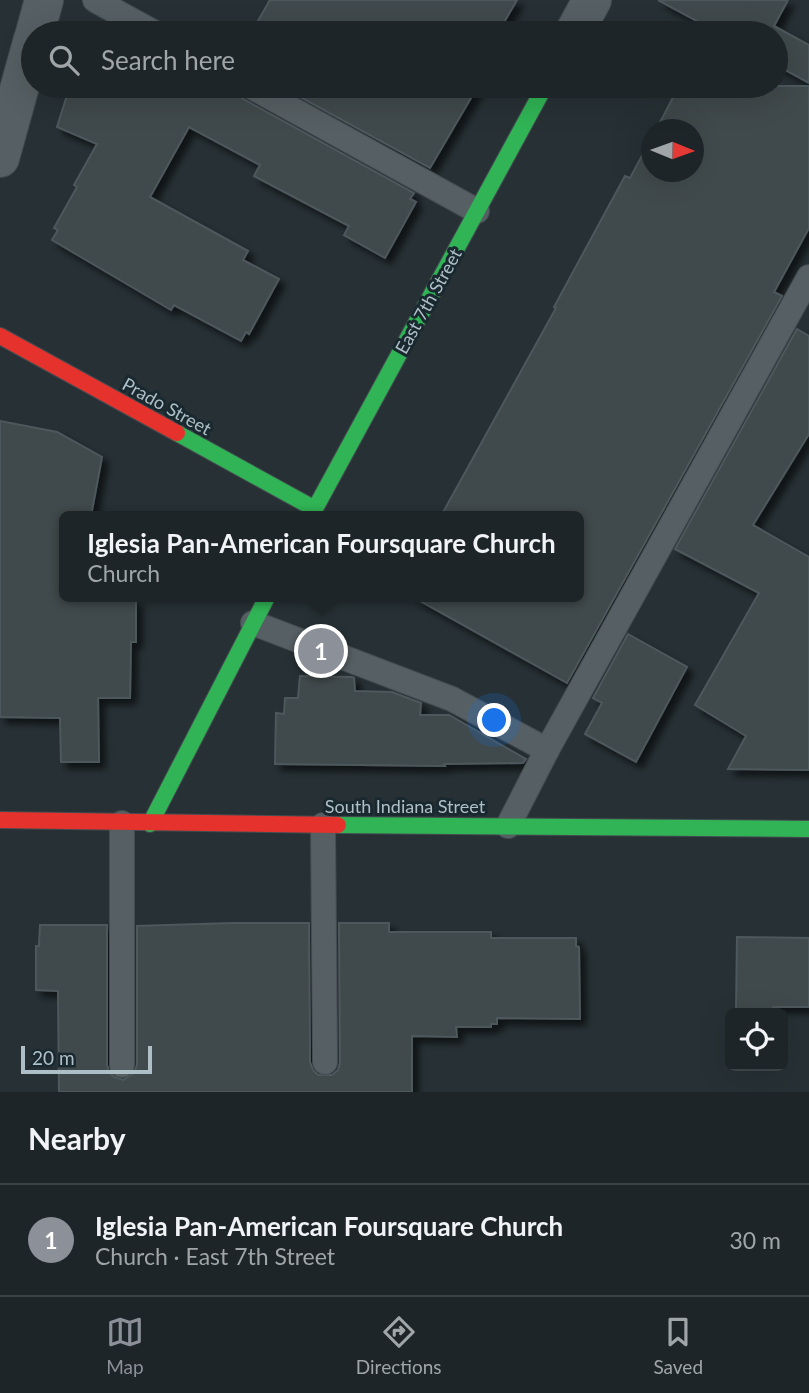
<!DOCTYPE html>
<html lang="en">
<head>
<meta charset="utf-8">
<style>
	body { margin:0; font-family:Lato,sans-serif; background:#2a3134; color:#f1f3f6 }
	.controls { position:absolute; right:21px; bottom:21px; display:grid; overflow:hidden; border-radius:10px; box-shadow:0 7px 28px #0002 }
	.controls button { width:63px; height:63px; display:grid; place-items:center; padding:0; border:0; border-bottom:2px solid #3b4245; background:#1d2528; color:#f1f3f6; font:35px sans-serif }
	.compass { position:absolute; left:641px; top:119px; width:63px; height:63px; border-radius:50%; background:#1d2528; box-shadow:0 7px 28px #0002; rotate:91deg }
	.scale { position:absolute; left:21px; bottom:18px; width:131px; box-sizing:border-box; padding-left:7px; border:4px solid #afbfc7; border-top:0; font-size:19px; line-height:24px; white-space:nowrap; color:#afbfc7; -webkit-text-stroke:5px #1a2930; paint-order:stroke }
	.you { position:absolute; left:495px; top:721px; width:24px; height:24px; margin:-18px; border:5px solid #fff; border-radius:50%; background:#1a73e8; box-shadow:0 0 0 10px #1a73e833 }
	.badge { display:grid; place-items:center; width:46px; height:46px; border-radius:50%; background:#8c9099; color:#fff; font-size:23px; font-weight:700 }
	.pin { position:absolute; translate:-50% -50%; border:4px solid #fff; box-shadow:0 2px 7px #0006 }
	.popup { position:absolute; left:59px; top:511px; width:525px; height:91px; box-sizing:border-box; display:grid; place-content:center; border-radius:10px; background:#1d2528; filter:drop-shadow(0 2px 5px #0005); font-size:23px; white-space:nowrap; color:#a0a5a8 }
	.popup b { font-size:26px; color:#f1f3f6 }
	.popup::after { content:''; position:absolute; left:50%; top:100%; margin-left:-14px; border:14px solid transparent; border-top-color:#1d2528 }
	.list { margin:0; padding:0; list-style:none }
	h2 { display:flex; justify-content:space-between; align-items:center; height:91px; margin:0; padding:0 28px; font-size:30px }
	h2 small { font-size:23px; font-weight:400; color:#a0a5a8 }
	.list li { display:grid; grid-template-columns:46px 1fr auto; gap:21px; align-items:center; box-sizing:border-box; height:112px; padding:0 28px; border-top:2px solid #3b4245 }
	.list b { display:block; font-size:26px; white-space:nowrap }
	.list p { margin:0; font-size:23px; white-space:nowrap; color:#a0a5a8 }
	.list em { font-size:23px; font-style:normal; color:#a0a5a8 }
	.icon { flex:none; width:38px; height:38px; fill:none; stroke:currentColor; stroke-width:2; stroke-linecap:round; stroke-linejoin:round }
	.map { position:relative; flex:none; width:809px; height:1092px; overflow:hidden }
	.search { position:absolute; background:#1d2528; box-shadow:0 7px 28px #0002; left:21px; right:21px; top:21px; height:77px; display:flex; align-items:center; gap:18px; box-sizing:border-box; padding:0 24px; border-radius:38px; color:#a0a5a8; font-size:26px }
	.sheet { height:203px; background:#1d2528 }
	nav { display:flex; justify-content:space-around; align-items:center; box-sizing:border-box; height:98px; border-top:2px solid #3b4245; background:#1d2528; font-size:19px; color:#a0a5a8 }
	nav a { display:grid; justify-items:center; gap:4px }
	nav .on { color:#8c9099 }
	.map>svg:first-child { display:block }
	.building { fill:#3f484b; stroke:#4e585d; stroke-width:2; filter:url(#shadow) }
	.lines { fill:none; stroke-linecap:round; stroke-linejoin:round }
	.lane-casing { stroke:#444c50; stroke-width:26 }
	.street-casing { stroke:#444c50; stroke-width:40 }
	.fast-casing { stroke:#444c50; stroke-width:18 }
	.jam-casing { stroke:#444c50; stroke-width:18 }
	.lane { stroke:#565f63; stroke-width:24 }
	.street { stroke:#565f63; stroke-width:38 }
	.fast { stroke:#30b455; stroke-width:16 }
	.jam { stroke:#e5322d; stroke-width:16 }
	.labels { text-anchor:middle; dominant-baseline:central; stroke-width:6; stroke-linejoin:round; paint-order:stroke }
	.street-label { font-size:18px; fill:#afbfc7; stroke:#1a2930 }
</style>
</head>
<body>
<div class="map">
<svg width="809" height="1092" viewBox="0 0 809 1092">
	<defs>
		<filter id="shadow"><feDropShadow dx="6" dy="6" stdDeviation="3.5" flood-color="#0009"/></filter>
	</defs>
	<rect width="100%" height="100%" fill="#273135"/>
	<g class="building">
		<path d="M 270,0 L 517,0 L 503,24 L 509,28 L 507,33 L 251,33 Z"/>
		<path d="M 658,0 L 788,0 L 774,26 L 809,45 L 809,83 L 776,65 L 776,33 L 719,33 Z"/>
		<path d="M 70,86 L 138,86 L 161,93 L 165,86 L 198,86 L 216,96 L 221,86 L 235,86 L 237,93 L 243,99 L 414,193 L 410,199 L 416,202 L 385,258 L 344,235 L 349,226 L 254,176 L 260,165 L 189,127 L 150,197 L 248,251 L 243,260 L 279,279 L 249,334 L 246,332 L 241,341 L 174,305 L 171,310 L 52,240 L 58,230 L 54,228 L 77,187 L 74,185 L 97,144 L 57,127 Z"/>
		<path d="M 280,86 L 478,86 L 430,168 Z"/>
		<path d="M 679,86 L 809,86 L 809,228 L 774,292 L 782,296 L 567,683 L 413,597 L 578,597 L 578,516 L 441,516 L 556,308 L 554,307 L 625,176 L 630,178 L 652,137 L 652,172 L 694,172 L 694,130 L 656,130 Z"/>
		<path d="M 797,329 L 809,336 L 809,434 L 753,525 L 809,557 L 809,770 L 728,769 L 746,736 L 695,705 L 759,593 L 675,549 Z"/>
		<path d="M 0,421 L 57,432 L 102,457 L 91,516 L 64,516 L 64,599 L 136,600 L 136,642 L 131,642 L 130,698 L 98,698 L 99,762 L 61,762 L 60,718 L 0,717 Z"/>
		<path d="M 628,634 L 687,667 L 636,762 L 585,734 L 602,703 L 593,698 Z"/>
		<path d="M 300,676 L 352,677 L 354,678 L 355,691 L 392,692 L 421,703 L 420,715 L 449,715 L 526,759 L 523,763 L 444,764 L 445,766 L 275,764 L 276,713 L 284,714 L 285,698 L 298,698 Z"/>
		<path d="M 233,923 L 309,923 L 310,1062 L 313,1070 L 318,1075 L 332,1075 L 338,1070 L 340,1063 L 339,923 L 389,923 L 389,932 L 491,932 L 491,938 L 576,938 L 576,946 L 579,947 L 580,1019 L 497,1018 L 497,1024 L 491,1024 L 491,1027 L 456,1027 L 457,1037 L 412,1036 L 412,1092 L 59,1092 L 58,991 L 36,990 L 36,946 L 39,946 L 40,925 L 107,925 L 107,1065 L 109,1072 L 114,1077 L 123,1080 L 134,1073 L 137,1065 L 137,926 Z"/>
		<path d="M 737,937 L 809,938 L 809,1007 L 773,1007 L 773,1013 L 736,1013 Z"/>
	</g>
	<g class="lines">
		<defs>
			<g id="lane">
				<path d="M 95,0 L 155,33"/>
				<path d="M 250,86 L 477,211"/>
				<path d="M 253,623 L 452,699 L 547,750"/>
				<path d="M 122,823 L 122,1065"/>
				<path d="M 323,825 L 325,1062"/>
				<path d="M 508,826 L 547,750 L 809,277"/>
			</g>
			<g id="street">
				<path d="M 35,33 L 44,0"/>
				<path d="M 574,33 L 592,0"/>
				<path d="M 0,158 L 33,39"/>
			</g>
			<g id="fast">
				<path d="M 177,433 L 315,509"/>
				<path d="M 311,516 L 545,86"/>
				<path d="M 150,824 L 267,597"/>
				<path d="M 338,825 L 809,829"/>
			</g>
			<g id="jam">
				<path d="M 0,336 L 177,433"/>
				<path d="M 0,820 L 338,825"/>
			</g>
		</defs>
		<use href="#lane" class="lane-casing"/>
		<use href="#street" class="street-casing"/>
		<use href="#fast" class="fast-casing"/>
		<use href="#jam" class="jam-casing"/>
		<use href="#lane" class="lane"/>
		<use href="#street" class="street"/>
		<use href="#fast" class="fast"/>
		<use href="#jam" class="jam"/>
	</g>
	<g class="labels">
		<g class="street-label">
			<text transform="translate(428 301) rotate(-61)">East 7th Street</text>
			<text transform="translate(167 406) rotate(29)">Prado Street</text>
			<text x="405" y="806">South Indiana Street</text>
		</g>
	</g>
</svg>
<div class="controls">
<button><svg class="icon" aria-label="locate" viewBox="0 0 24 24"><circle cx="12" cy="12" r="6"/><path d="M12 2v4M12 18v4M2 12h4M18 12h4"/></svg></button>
</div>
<svg class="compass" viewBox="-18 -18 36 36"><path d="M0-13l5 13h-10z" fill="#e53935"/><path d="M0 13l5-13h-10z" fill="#a0a5a8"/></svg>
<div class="scale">20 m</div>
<div class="you"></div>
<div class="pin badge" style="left:321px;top:651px">1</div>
<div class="popup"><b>Iglesia Pan-American Foursquare Church</b>Church</div>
<div class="search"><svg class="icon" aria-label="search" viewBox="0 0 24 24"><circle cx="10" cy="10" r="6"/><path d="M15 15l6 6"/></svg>Search here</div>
</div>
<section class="sheet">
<h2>Nearby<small></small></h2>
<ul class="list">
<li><span class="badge">1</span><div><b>Iglesia Pan-American Foursquare Church</b><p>Church · East 7th Street</p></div><em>30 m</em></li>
</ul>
</section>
<nav>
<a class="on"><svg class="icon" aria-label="map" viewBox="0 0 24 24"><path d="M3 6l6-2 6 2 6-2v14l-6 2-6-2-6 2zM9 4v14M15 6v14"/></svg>Map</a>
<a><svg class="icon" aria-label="directions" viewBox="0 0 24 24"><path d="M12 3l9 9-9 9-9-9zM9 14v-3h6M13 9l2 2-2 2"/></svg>Directions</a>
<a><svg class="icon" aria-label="saved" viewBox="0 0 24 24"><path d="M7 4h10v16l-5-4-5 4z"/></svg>Saved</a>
</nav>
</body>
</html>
